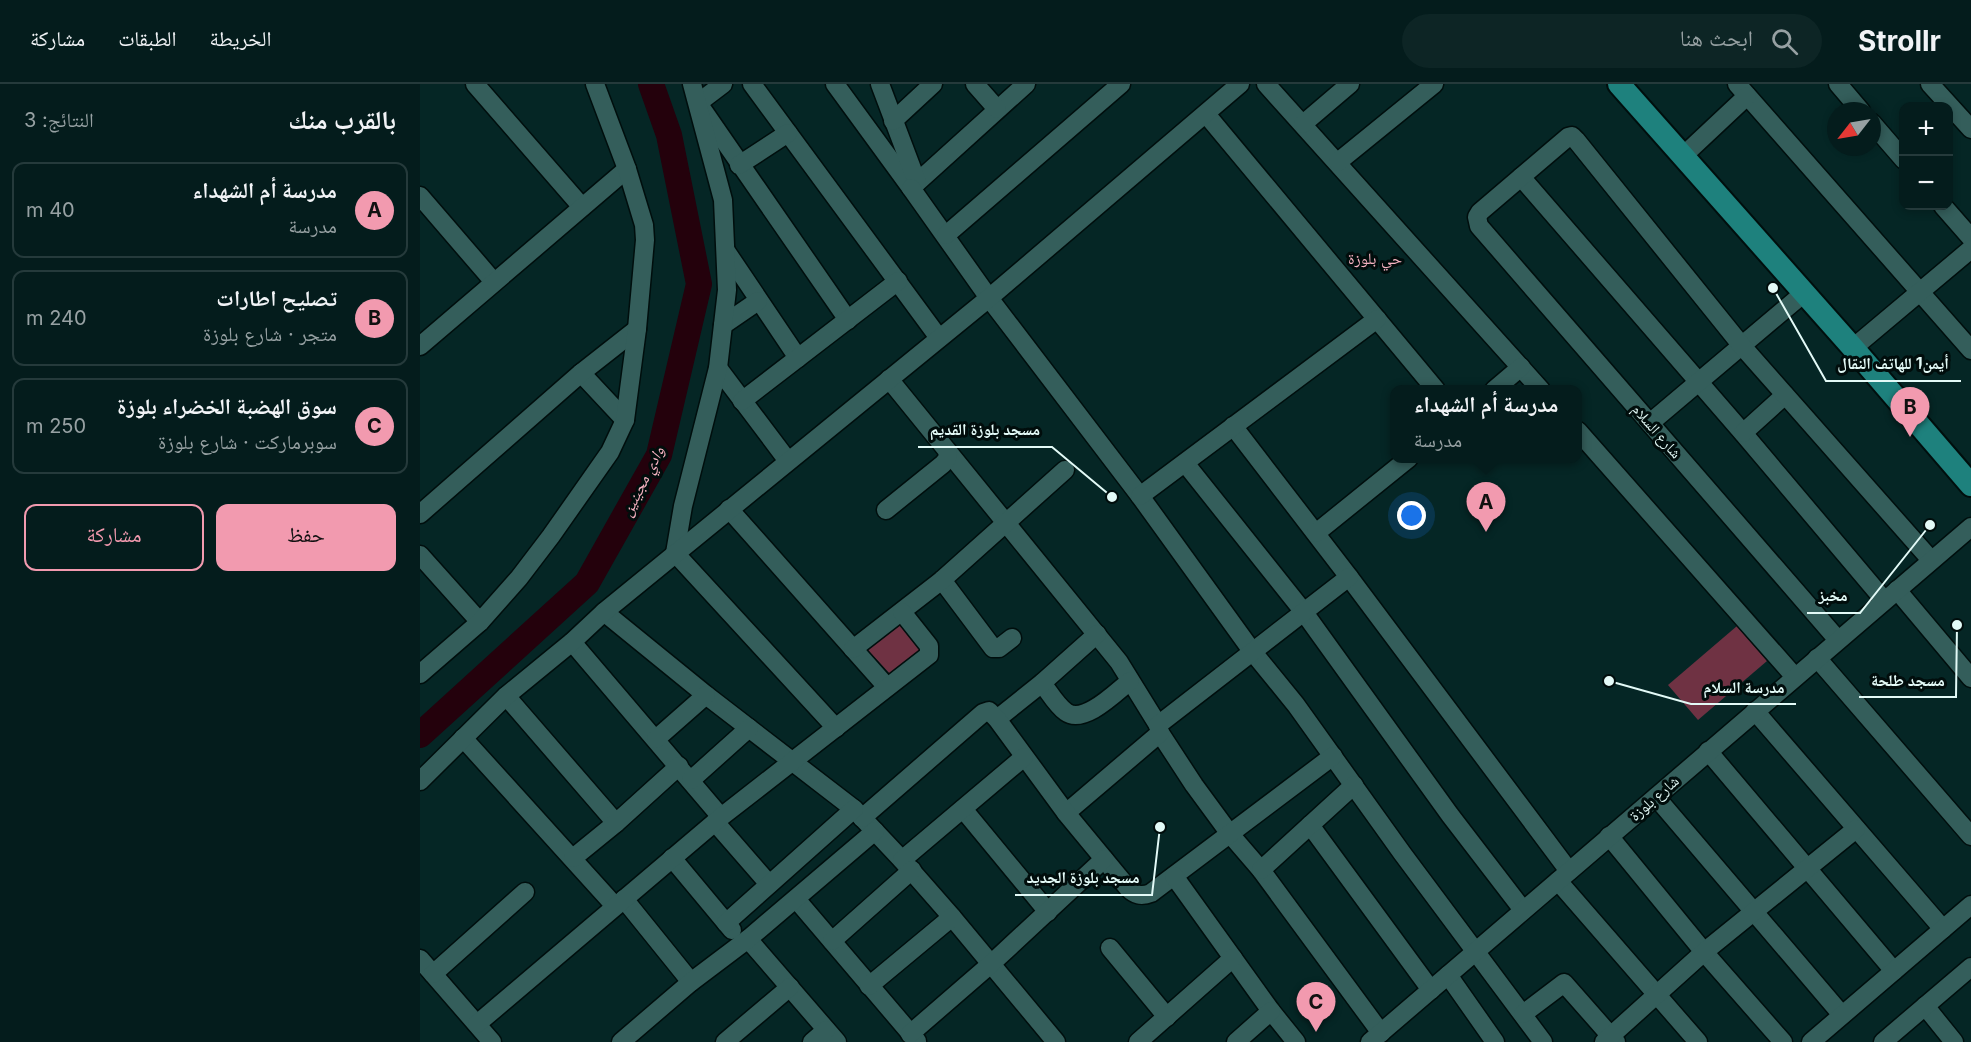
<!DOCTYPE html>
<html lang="ar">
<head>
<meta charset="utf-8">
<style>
	body { margin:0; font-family:Inter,"Noto Naskh Arabic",sans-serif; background:#0d2525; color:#f1f3f6; direction:rtl }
	.controls { position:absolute; right:18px; top:18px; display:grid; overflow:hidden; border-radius:12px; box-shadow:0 3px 9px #0003 }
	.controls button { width:54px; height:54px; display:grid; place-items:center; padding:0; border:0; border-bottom:2px solid #253a3b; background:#041c1c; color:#f1f3f6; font:30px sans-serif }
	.compass { position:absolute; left:1407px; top:18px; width:54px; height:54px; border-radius:50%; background:#041c1c; box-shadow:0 3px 9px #0003; rotate:239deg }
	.you { position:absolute; left:992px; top:432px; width:21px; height:21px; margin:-15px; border:4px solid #fff; border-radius:50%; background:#1a73e8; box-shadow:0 0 0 9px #1a73e833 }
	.badge { display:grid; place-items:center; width:39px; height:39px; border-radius:50%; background:#f29aaf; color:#111; font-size:20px; font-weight:700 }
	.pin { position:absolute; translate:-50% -50px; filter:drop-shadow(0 2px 3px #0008) }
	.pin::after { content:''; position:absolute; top:32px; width:21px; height:18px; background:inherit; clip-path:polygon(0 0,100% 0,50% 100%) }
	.popup { position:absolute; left:970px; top:301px; width:192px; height:78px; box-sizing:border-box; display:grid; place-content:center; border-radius:12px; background:#041c1c; filter:drop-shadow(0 2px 4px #0005); font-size:20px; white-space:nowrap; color:#97a1a3 }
	.popup b { font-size:22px; color:#f1f3f6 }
	.popup::after { content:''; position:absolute; left:50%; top:100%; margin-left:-12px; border:12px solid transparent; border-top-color:#041c1c }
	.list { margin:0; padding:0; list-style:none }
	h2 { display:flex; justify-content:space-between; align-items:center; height:78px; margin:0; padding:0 24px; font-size:26px }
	h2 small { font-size:20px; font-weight:400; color:#97a1a3 }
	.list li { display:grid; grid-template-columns:39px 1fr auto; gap:18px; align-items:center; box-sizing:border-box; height:96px; margin:0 12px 12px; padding:0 12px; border:2px solid #253a3b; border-radius:12px }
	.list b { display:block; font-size:22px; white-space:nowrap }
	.list p { margin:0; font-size:20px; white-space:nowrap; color:#97a1a3 }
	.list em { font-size:20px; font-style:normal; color:#97a1a3 }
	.actions { display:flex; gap:12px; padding:18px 24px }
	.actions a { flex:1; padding:14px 0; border:2px solid #f29aaf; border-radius:12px; text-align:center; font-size:21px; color:#f29aaf }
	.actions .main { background:#f29aaf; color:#111 }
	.icon { flex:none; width:33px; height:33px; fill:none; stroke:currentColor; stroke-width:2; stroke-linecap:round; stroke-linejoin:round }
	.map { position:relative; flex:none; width:1551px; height:958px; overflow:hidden; direction:ltr }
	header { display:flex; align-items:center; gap:36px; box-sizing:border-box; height:84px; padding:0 30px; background:#041c1c; border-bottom:2px solid #253a3b }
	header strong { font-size:28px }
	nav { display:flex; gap:33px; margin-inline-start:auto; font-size:21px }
	.search { width:420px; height:54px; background:#0d2525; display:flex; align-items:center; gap:15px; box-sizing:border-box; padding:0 21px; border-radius:33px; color:#97a1a3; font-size:22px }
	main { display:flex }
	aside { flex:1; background:#041c1c }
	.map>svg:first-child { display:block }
	.green { fill:#6f3243 }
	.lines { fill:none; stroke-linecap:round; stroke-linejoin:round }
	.river { stroke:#24010c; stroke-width:26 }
	.minor-casing { stroke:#000e0d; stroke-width:21 }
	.major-casing { stroke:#000e0d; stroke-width:26 }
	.minor { stroke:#345e5b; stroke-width:18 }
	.major { stroke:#1e817d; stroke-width:22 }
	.labels { text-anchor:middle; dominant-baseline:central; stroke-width:6; stroke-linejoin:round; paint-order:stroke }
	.street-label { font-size:15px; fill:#e3faf7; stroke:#010d0c }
	.neighbourhood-label { font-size:16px; fill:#f6b3c2; stroke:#010d0c }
	.water-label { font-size:16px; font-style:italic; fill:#f7b3c2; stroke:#010d0c }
	.leader { fill:none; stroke:#e3faf7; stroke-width:2 }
	.callout-dot { fill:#e3faf7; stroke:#010d0c; stroke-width:2 }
	.callout-label { font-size:16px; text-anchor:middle; font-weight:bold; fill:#e3faf7; stroke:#010d0c; stroke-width:6; stroke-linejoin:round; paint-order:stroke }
</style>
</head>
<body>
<header>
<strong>Strollr</strong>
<div class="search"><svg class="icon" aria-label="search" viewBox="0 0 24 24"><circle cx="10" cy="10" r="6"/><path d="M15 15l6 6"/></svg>ابحث هنا</div>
<nav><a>الخريطة</a><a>الطبقات</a><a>مشاركة</a></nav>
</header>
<main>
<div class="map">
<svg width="1551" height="958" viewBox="0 0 1551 958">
	<rect width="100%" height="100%" fill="#052625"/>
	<g class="green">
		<path d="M 479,539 L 502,567 L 471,591 L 447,565 Z"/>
		<path d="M 1317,542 L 1347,577 L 1278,636 L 1248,601 Z"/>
	</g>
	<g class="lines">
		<path class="river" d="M 0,651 L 167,499 L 239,371 L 279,200 L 249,51 L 231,0"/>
		<defs>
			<g id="minor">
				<path d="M 55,0 L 162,123"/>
				<path d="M 303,0 L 278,19 L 428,236"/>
				<path d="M 332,0 L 519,254"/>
				<path d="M 415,0 L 491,104 L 606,0"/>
				<path d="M 460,0 L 497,98"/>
				<path d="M 555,0 L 577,25"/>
				<path d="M 846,0 L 1121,306"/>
				<path d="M 1317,0 L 1551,266"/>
				<path d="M 1418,0 L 1441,27"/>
				<path d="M 1510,0 L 1551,45"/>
				<path d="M 786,30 L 1016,306"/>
				<path d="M 473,37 L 513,0"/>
				<path d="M 1452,39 L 1484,76"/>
				<path d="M 883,40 L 930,0"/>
				<path d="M 1263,72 L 1327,12"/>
				<path d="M 918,78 L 1014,0"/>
				<path d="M 319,81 L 368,49"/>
				<path d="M 1101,93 L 1323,349 L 1464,516"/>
				<path d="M 491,104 L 569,214 L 720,412 L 832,567 L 876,621 L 982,769 L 1123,958"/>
				<path d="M 0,112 L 74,198"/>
				<path d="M 1523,122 L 1551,154"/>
				<path d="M 526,151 L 701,0"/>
				<path d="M 306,167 L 378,274"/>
				<path d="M 303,241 L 338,217"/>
				<path d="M 0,262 L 207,85"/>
				<path d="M 1433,264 L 1551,165"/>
				<path d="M 298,284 L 368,377"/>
				<path d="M 161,289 L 205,336"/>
				<path d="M 469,295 L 699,578 L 738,641"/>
				<path d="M 1074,306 L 1101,283"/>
				<path d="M 322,317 L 478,197"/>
				<path d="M 1230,339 L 1384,209"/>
				<path d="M 813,342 L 929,493 L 1149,787"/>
				<path d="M 1158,347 L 1375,593"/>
				<path d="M 1323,349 L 1365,311"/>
				<path d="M 765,379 L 883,527 L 1030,731 L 1103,826"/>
				<path d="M 720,412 L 957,235"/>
				<path d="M 309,425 L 467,603"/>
				<path d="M 466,426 L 523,380 L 527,375 L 528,369"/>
				<path d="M 0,430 L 161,289 L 217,245"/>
				<path d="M 896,449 L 989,374"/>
				<path d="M 255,469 L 263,422 L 298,284 L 307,206 L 303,116 L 272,0"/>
				<path d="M 255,469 L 416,644"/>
				<path d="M 0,471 L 60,538"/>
				<path d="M 522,496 L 573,564 L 579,564 L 592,554"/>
				<path d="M 1477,506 L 1551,594"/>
				<path d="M 184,528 L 286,611 L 434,725 L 482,776 L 532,833 L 636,958"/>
				<path d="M 1418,556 L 1059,142 L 1057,133 L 1060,128 L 1148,53 L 1152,52 L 1156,56 L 1322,262 L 1511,476"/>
				<path d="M 152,558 L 301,733"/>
				<path d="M 433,565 L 522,496 L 645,386"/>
				<path d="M 1397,574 L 1551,752"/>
				<path d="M 0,590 L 60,538 L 99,494 L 131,452 L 190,368 L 205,336 L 217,245 L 225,156 L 224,141 L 207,85 L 175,0"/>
				<path d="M 622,599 C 629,608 637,622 646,628 C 664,641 696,608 710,597"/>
				<path d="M 86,612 L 196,739"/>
				<path d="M 1335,627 L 1523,845"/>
				<path d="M 577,635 L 622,599 L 677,550"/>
				<path d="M 740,649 L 774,701 L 810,750 L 841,786 L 961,949"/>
				<path d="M 43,654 L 195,822"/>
				<path d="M 236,655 L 286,611"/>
				<path d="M 1288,667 L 1474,887"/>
				<path d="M 271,696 L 329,644"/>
				<path d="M 0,697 L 86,612 L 152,558 L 184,528 L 569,214 L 820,0"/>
				<path d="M 1236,713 L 1422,931"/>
				<path d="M 543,725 L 628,828"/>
				<path d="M 646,729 L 740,649 L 738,641 L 929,493"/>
				<path d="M 442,734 L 563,629 L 569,627 L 577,635 L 646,729 L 708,804 C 715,811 721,813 731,809 L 913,672"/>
				<path d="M 295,738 L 349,800"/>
				<path d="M 890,741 L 1011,906"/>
				<path d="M 1189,752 L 1284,868 L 1363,958"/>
				<path d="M 153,774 L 196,739 L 259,682"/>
				<path d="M 252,774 L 312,846"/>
				<path d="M 482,776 L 604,673"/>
				<path d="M 841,786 L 934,701"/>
				<path d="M 754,792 L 851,927 L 876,958"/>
				<path d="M 1138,797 L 1278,958"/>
				<path d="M 204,815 L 271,898"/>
				<path d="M 376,815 L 497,957"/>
				<path d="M 306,839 L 434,725"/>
				<path d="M 328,855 L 417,958"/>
				<path d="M 412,857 L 492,786"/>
				<path d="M 690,864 L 747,933"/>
				<path d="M 0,875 L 72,958"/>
				<path d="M 13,890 L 105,808"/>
				<path d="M 1028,891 L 1075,958"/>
				<path d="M 449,902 L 532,833"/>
				<path d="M 1505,922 L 1534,958"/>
				<path d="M 1103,930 L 1144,899 L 1196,958"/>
				<path d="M 57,940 L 301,733 L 509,571 L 509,562 L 482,528"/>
				<path d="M 490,950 L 572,879 L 684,775"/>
				<path d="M 201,958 L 271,898 L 328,855 L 455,747"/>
				<path d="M 305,958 L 370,903"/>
				<path d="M 392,958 L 406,946"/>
				<path d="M 718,958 L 813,874"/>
				<path d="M 816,958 L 851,927"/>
				<path d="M 950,958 L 1551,443"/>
				<path d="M 1184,958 L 1284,868 L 1436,745"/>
				<path d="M 1391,958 L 1551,821"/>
				<path d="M 1463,958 L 1551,883"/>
			</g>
			<path id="major" d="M 1199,0 L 1433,264 L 1551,401"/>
		</defs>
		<use href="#minor" class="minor-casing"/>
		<use href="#major" class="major-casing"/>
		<use href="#minor" class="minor"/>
		<use href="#major" class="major"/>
	</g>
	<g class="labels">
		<g class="street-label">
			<text transform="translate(1237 347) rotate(49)">شارع السلام</text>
			<text transform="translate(1234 714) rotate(-41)">شارع بلوزة</text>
		</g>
		<g class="neighbourhood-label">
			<text x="955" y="174">حي بلوزة</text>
		</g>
		<g class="water-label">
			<text transform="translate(222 397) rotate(-63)">وادي مجينين</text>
		</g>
	</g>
	<path class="leader" d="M1353 204L1406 297H1541M692 413L632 363H498M1510 441L1440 529H1387M1537 541L1536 613H1439M1189 597L1271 620H1376M740 743L732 811H595"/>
	<g class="callout-dot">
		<circle cx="1353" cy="204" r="6"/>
		<circle cx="692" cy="413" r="6"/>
		<circle cx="1510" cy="441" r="6"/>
		<circle cx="1537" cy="541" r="6"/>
		<circle cx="1189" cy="597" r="6"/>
		<circle cx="740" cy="743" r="6"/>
	</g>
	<g class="callout-label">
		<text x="1473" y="285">أيمن1 للهاتف النقال</text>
		<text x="565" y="351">مسجد بلوزة القديم</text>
		<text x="1413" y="517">مخبز</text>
		<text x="1488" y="602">مسجد طلحة</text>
		<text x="1324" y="609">مدرسة السلام</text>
		<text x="663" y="799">مسجد بلوزة الجديد</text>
	</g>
</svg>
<div class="controls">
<button>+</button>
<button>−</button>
</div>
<svg class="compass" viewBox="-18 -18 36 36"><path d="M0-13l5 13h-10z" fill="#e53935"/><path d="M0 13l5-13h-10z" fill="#97a1a3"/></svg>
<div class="you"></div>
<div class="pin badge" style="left:1066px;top:448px">A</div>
<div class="popup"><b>مدرسة أم الشهداء</b>مدرسة</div>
<div class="pin badge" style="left:1490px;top:353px">B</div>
<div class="pin badge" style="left:896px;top:948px">C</div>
</div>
<aside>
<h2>بالقرب منك<small>النتائج: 3</small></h2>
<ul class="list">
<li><span class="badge">A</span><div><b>مدرسة أم الشهداء</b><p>مدرسة</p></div><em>40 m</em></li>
<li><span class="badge">B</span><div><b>تصليح اطارات</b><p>متجر · شارع بلوزة</p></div><em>240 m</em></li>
<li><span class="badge">C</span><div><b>سوق الهضبة الخضراء بلوزة</b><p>سوبرماركت · شارع بلوزة</p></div><em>250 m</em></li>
</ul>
<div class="actions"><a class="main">حفظ</a><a>مشاركة</a></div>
</aside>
</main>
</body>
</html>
